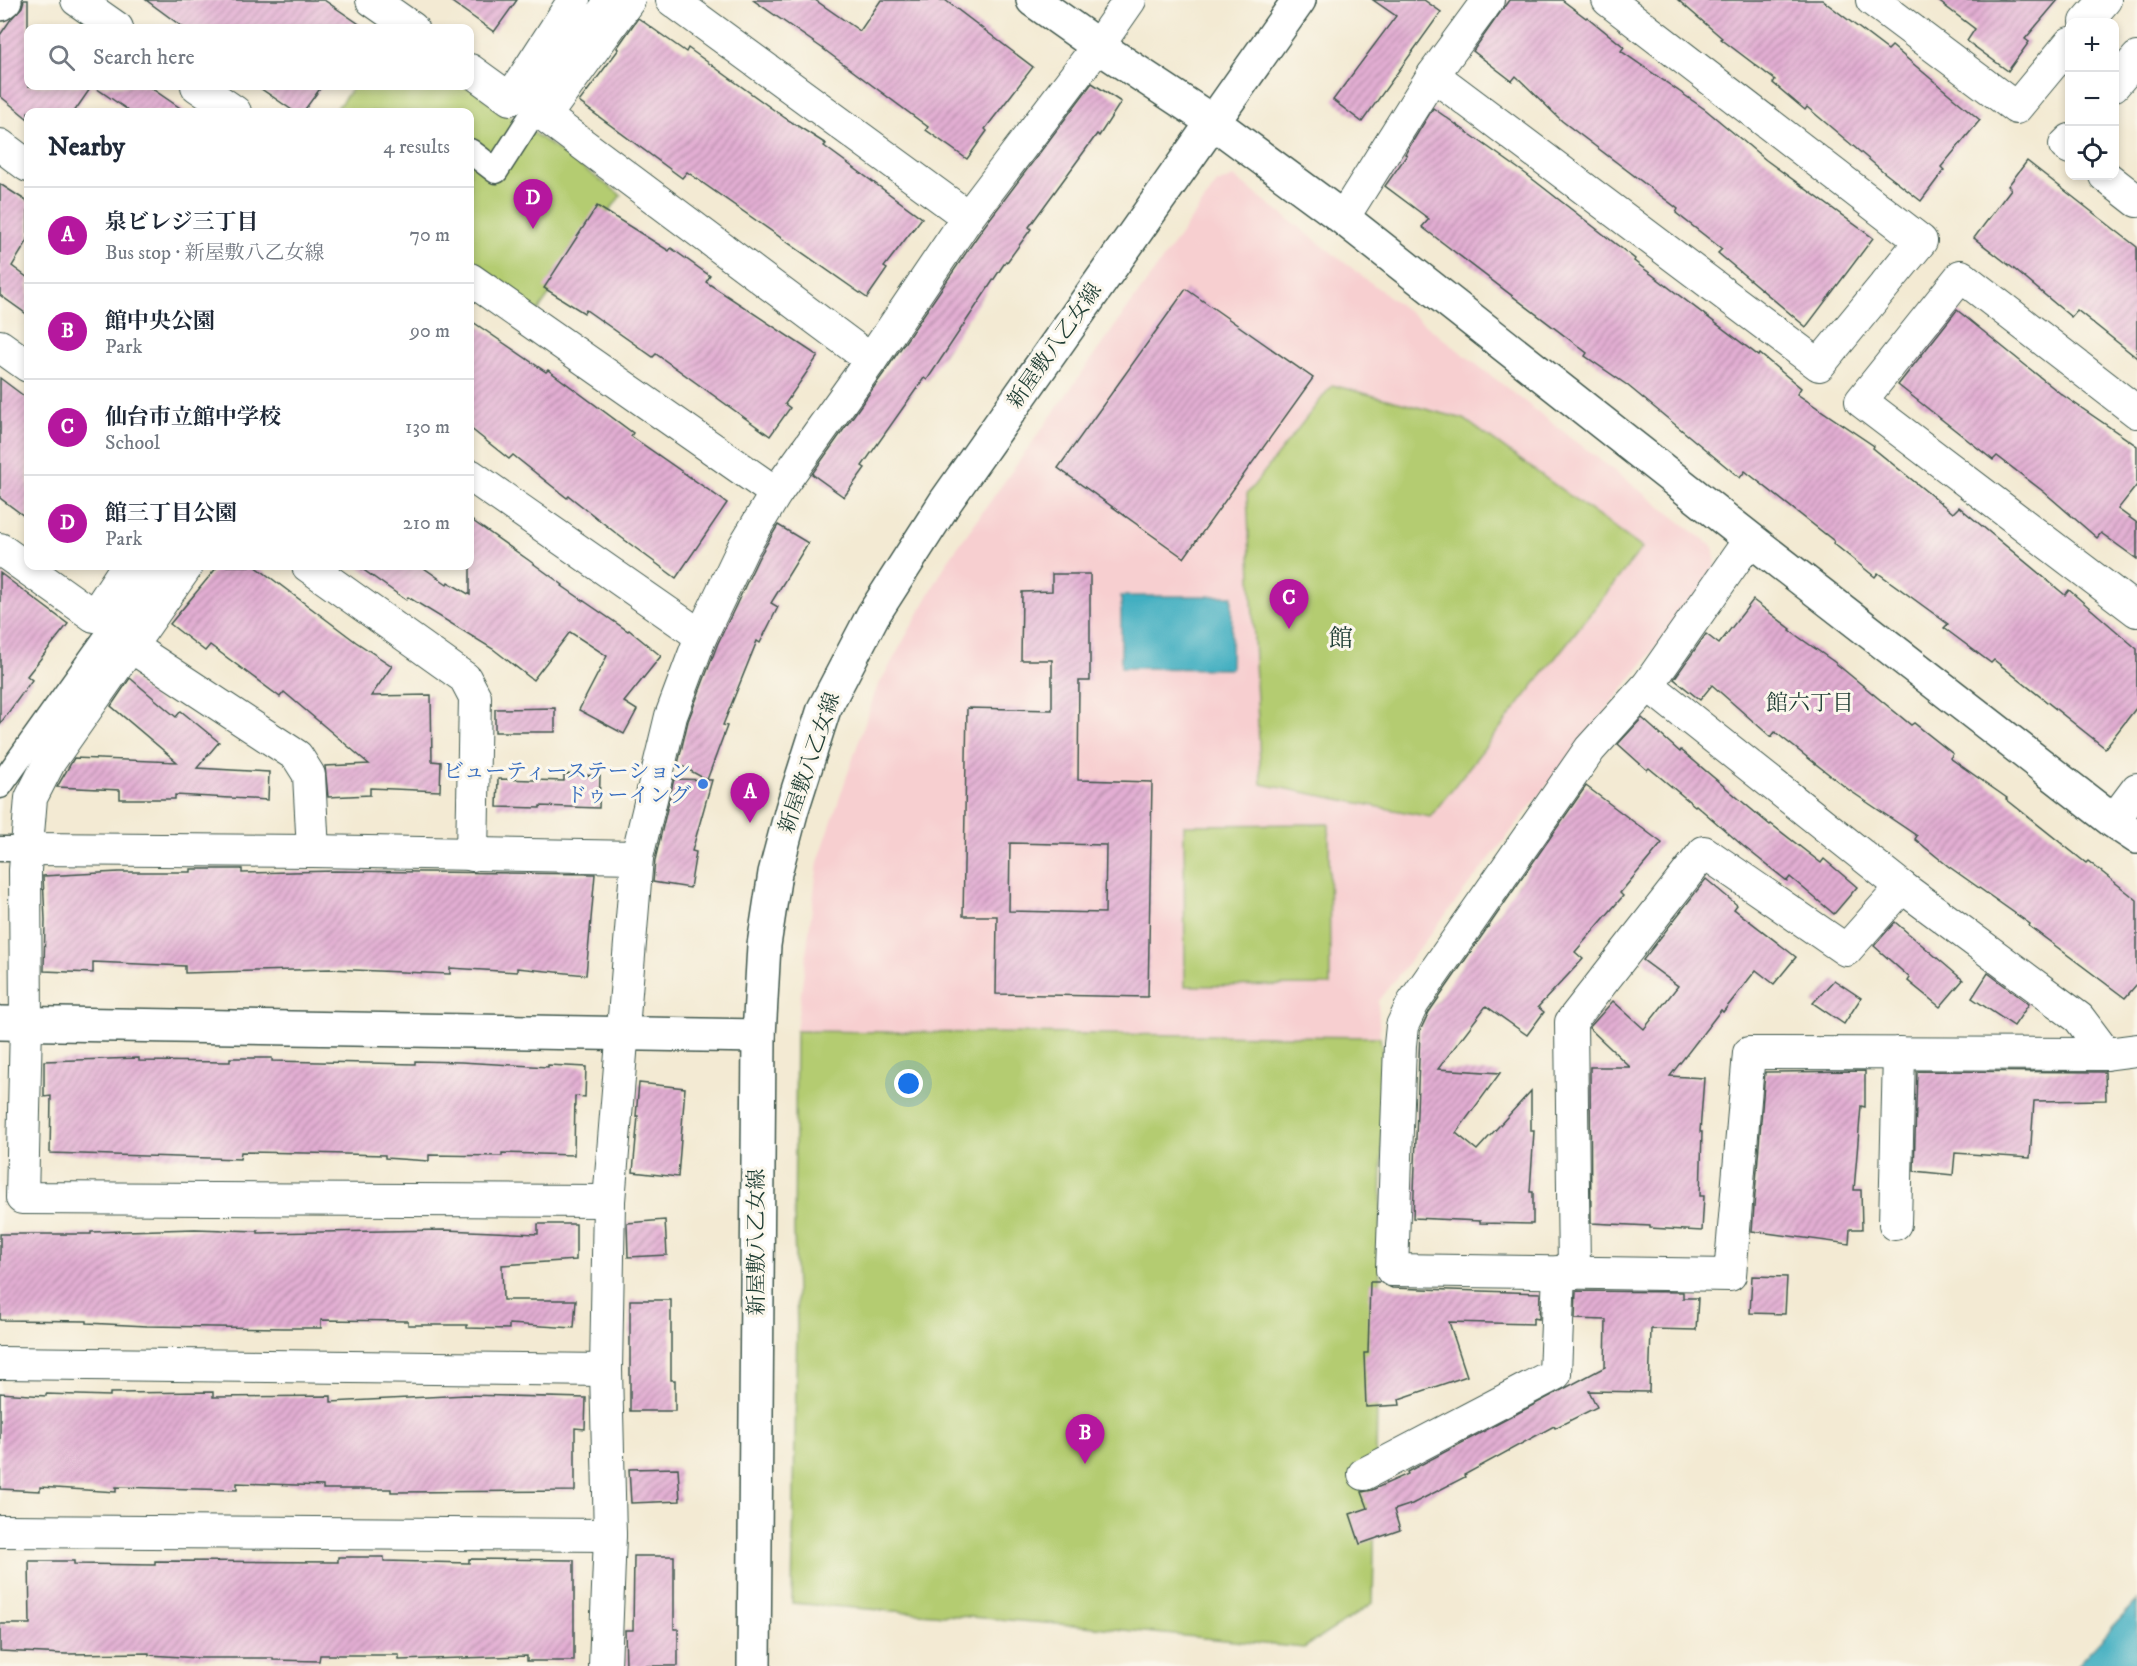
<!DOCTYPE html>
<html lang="en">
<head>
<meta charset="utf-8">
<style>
	body { margin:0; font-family:"IM FELL DW Pica","Noto Serif JP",serif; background:#f6f6f7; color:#1f2937 }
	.controls { position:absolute; right:18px; top:18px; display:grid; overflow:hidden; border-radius:12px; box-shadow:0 3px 9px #0003 }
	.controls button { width:54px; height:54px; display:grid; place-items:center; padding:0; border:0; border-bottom:2px solid #e0e1e3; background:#fff; color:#1f2937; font:30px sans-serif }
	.you { position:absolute; left:909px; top:1084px; width:21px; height:21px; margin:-15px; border:4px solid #fff; border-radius:50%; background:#1a73e8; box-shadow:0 0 0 9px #1a73e833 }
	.badge { display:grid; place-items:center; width:39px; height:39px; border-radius:50%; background:#b5179e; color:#fff; font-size:20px; font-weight:700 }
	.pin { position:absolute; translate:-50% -50px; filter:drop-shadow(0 2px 3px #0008) }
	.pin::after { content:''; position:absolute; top:32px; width:21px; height:18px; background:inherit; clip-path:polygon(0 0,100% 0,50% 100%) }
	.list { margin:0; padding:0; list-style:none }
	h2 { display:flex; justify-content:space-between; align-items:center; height:78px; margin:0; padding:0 24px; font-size:26px }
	h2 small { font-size:20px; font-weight:400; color:#747a83 }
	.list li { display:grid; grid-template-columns:39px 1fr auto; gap:18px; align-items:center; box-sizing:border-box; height:96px; padding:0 24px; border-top:2px solid #e0e1e3 }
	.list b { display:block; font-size:22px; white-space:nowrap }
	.list p { margin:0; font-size:20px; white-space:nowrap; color:#747a83 }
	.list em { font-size:20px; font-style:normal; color:#747a83 }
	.icon { flex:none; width:33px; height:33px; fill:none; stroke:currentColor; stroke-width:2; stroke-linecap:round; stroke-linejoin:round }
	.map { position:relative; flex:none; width:2137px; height:1666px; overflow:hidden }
	.search { position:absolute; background:#fff; box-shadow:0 3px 9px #0003; left:24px; top:24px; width:450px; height:66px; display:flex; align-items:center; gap:15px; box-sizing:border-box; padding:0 21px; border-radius:12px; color:#747a83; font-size:22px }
	.panel { position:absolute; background:#fff; box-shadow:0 3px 9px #0003; left:24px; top:108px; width:450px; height:462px; border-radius:12px }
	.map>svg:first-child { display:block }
	.built { fill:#f7cfd0 }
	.green { fill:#b4cc71; stroke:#6a8452; stroke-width:1.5 }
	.water { fill:#43afc1; stroke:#31767a; stroke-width:1.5 }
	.building { fill:url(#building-hatch); fill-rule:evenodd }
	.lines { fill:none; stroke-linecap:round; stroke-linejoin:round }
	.pedestrian-casing { stroke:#3f574c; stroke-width:27 }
	.minor-casing { stroke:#3f574c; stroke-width:34 }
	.tertiary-casing { stroke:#3f574c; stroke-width:36 }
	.pedestrian { stroke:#fff; stroke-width:24 }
	.minor { stroke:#fff; stroke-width:32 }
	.tertiary { stroke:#fff; stroke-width:33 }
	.shop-dot { fill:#3f7fe0; stroke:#fbf7ec; stroke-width:2 }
	.labels { text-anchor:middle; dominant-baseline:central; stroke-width:6; stroke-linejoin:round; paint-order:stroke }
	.street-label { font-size:21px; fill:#1f3d34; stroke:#fbf7ec }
	.shop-label { font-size:21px; fill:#366cbe; stroke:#fbf7ec; text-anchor:end }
	.neighbourhood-label { font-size:22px; fill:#1f3d34; stroke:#fbf7ec }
	.quarter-label { font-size:24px; fill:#1f3d34; stroke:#fbf7ec }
</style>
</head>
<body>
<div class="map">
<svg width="2137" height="1666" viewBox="0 0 2137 1666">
	<defs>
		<pattern id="building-hatch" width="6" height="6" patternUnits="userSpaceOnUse" patternTransform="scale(1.5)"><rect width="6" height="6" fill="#e3aed3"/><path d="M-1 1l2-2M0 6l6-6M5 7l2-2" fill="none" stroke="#b78fac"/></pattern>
	</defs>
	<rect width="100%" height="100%" fill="#fbf7ec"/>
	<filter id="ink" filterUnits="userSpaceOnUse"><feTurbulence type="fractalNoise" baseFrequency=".0167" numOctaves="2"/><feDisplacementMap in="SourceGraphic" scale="12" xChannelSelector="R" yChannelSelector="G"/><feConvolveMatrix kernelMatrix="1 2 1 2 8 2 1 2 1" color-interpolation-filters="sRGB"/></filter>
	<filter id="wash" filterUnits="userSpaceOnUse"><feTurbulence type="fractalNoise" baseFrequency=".008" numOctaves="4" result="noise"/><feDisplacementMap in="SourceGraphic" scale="24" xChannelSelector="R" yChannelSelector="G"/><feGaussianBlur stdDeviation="1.35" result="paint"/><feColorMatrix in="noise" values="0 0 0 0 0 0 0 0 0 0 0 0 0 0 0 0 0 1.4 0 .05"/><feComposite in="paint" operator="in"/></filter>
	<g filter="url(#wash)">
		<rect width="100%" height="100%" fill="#f3ead3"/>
		<path class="built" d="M 1234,177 L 1713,547 L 1717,569 L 1378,1001 L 1380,1037 L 796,1031 L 818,862 L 876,690 L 947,562 L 1217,183 Z"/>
		<g class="green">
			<path d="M 354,86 L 467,86 L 621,195 L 538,311 L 470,262 L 470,112 L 334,112 Z"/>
			<path d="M 1332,385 L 1464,419 L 1642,548 L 1430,817 L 1261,784 L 1247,494 Z"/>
			<path d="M 1329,824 L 1330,985 L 1185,986 L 1184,825 Z"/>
			<path d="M 796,1031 L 1380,1037 L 1384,1063 L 1373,1603 L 1304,1648 L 1085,1626 L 792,1603 L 797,1325 L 794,1230 Z"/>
		</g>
		<g class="water">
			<path d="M 1121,596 L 1232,596 L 1231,669 L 1121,668 Z"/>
			<path d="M 2137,1601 L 2137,1666 L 2076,1666 Z"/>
		</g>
		<g id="blocks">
			<g class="building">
				<path d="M 24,0 L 28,0 L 28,86 L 92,86 L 74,112 L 28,112 L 28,119 L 0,96 L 0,35 L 11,19 L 22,7 Z"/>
				<path d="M 146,0 L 324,0 L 365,28 L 184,28 Z"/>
				<path d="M 449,0 L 517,0 L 494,32 Z"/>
				<path d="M 753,0 L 815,0 L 860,31 L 881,0 L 945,0 L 1033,67 L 985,129 L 987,131 L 967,159 L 926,130 L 928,127 L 822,48 Z"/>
				<path d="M 1373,0 L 1424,0 L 1441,12 L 1362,122 L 1333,100 L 1396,16 Z"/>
				<path d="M 1509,0 L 1562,0 L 1586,18 L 1587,17 L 1624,47 L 1621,51 L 1706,110 L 1766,160 L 1873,238 L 1806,327 L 1718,253 L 1722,249 L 1676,213 L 1678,209 L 1562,121 L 1516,76 L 1512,81 L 1473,51 Z"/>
				<path d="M 1678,0 L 1822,0 L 1888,50 L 1892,46 L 1980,120 L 1941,167 L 1944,170 L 1921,201 L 1885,173 L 1807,107 L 1805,110 L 1773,83 L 1775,80 L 1721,39 L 1722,38 Z"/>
				<path d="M 1937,0 L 2058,0 L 2025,39 L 2029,42 L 2008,71 L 1967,41 L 1975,29 Z"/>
				<path d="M 638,18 L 686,52 L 688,48 L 785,118 L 826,144 L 824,146 L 922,218 L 884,267 L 887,269 L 867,298 L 687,172 L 682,178 L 579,102 L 619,49 L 617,48 Z"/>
				<path d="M 1092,83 L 1121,102 L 1099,136 L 1097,134 L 1029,227 L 1031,229 L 1007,262 L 1006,261 L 927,380 L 924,378 L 862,466 L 865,468 L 844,497 L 812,474 L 886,370 L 983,228 Z"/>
				<path d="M 93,86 L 148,86 L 186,112 L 131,112 Z"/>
				<path d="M 257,86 L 322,86 L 303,112 L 295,112 Z"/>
				<path d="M 1433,108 L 1526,174 L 1635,259 L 1634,261 L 1759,356 L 1760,354 L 1801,388 L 1797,394 L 1874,446 L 1873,448 L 1953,513 L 1959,507 L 2065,595 L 2069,590 L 2137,649 L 2137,707 L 2105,748 L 1994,660 L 1991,663 L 1944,628 L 1948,624 L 1878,573 L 1875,577 L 1833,543 L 1834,541 L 1745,471 L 1740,478 L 1627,385 L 1585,356 L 1587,353 L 1422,227 L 1429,219 L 1385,186 L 1407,155 L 1405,154 Z"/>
				<path d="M 2027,161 L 2137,247 L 2137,358 L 2077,310 L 2071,317 L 2014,269 L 1974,238 L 2011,189 L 2008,186 Z"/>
				<path d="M 0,184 L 28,202 L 28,240 L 12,266 L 28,278 L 28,315 L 0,295 Z"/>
				<path d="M 597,206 L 669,251 L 671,248 L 710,276 L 706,282 L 818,356 L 785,404 L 790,408 L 770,436 L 656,354 L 653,357 L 586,310 L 584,313 L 544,288 Z"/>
				<path d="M 1186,289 L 1313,378 L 1184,558 L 1058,468 Z"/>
				<path d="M 1957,310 L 2061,394 L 2137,446 L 2137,485 L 2118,509 L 2137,523 L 2137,559 L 2101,533 L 2097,538 L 2044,492 L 1997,456 L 1993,460 L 1898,385 Z"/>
				<path d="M 470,320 L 546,372 L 548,370 L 633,433 L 631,436 L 727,503 L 676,578 L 622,538 L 569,496 L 567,498 L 513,455 L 509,459 L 470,428 Z"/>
				<path d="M 0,378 L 28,399 L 28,519 L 0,498 Z"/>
				<path d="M 470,519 L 527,559 L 563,585 L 562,586 L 628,631 L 629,630 L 661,656 L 624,702 L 637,710 L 624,734 L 579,710 L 607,656 L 570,632 L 533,680 L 493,649 L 408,597 L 406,600 L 358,566 L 421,566 L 447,584 L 448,582 L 470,595 Z"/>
				<path d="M 778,525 L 808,543 L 771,603 L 778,607 L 760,643 L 757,641 L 723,725 L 727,726 L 707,780 L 678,764 L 688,721 L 718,643 L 759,557 Z"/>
				<path d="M 218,566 L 255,566 L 356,642 L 392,666 L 371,696 L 431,695 L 432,761 L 441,762 L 440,791 L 370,788 L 370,795 L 328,797 L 325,766 L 369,764 L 284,692 L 280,697 L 210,645 L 205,651 L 170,624 Z"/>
				<path d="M 0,573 L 68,624 L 27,676 L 32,680 L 0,724 Z"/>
				<path d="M 1052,574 L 1090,574 L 1090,681 L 1079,681 L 1078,780 L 1152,782 L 1148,997 L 996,994 L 997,916 L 963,916 L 967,708 L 1052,710 L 1052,660 L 1021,660 L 1022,592 L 1052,591 ZM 1010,843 L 1106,845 L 1105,913 L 1009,911 Z"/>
				<path d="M 1753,600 L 1791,629 L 1790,631 L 1833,661 L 1911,725 L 1914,723 L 1953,754 L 1950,758 L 2007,798 L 2006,799 L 2086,863 L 2088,861 L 2137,900 L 2137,984 L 2125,998 L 2029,926 L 2030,924 L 1948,866 L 1915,839 L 1917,836 L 1849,790 L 1775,732 L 1771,737 L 1712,685 L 1700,700 L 1674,679 L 1706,634 L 1719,644 Z"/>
				<path d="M 130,678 L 176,717 L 181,711 L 219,742 L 197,768 L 269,772 L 268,800 L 175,795 L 175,799 L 120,799 L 120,790 L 57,787 L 74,758 L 177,762 L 111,706 Z"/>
				<path d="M 555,708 L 555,732 L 495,732 L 495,709 Z"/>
				<path d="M 1642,718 L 1680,752 L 1681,750 L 1770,825 L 1771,824 L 1821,863 L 1824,859 L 1857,887 L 1834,914 L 1790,877 L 1787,881 L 1743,846 L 1696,805 L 1695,806 L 1649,768 L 1647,770 L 1618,744 Z"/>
				<path d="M 564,774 L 600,776 L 599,808 L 540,806 L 540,808 L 497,807 L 498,779 L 564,781 Z"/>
				<path d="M 674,779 L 712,780 L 692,851 L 696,852 L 690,888 L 653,882 L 655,860 Z"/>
				<path d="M 1586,786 L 1662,843 L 1620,893 L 1623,896 L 1575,952 L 1583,959 L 1538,1007 L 1544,1012 L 1527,1035 L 1486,1006 L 1438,1069 L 1500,1073 L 1456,1133 L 1477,1150 L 1531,1091 L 1531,1131 L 1534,1131 L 1530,1192 L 1533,1192 L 1533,1224 L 1480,1223 L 1480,1221 L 1413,1218 L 1420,1031 L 1429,1012 Z"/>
				<path d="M 191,869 L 242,869 L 242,873 L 335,871 L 595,874 L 586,975 L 517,968 L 517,972 L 450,968 L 450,974 L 330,969 L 185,973 L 185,966 L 93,962 L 93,973 L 44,971 L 45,920 L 43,876 L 119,872 L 191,872 Z"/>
				<path d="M 1706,879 L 1737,905 L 1734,909 L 1796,957 L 1774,984 L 1756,970 L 1723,1012 L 1721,1010 L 1670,1076 L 1704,1078 L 1700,1132 L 1702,1132 L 1700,1196 L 1704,1196 L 1702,1231 L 1650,1228 L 1650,1226 L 1591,1223 L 1590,1067 L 1630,1067 L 1589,1028 L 1613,1001 L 1644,1029 L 1678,986 L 1643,960 Z"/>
				<path d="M 1895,922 L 1963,980 L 1940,1007 L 1908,981 L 1910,978 L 1874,946 Z"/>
				<path d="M 1988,973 L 2029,1004 L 2014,1026 L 1972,998 Z"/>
				<path d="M 1834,980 L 1861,998 L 1844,1024 L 1813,1003 Z"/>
				<path d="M 139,1058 L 139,1061 L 230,1062 L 230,1058 L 272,1058 L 272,1061 L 415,1064 L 415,1061 L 461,1062 L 548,1067 L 548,1065 L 586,1067 L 585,1097 L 575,1096 L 574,1155 L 502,1153 L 502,1156 L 429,1155 L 429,1161 L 385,1158 L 385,1155 L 306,1153 L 241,1152 L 240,1159 L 50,1153 L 51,1096 L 44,1097 L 44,1061 Z"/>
				<path d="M 1865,1071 L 1865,1107 L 1861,1106 L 1854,1190 L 1861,1190 L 1862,1229 L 1850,1229 L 1849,1244 L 1752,1231 L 1765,1072 Z"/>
				<path d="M 1917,1071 L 2105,1072 L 2106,1100 L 2034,1101 L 2030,1158 L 1955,1153 L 1953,1175 L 1914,1171 Z"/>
				<path d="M 639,1083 L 685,1088 L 678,1177 L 633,1172 L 638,1116 L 636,1116 Z"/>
				<path d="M 665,1220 L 667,1255 L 628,1257 L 627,1223 Z"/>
				<path d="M 538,1224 L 576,1224 L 576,1260 L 502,1265 L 503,1300 L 576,1300 L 574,1328 L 509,1324 L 509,1329 L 467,1328 L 467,1325 L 408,1325 L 408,1321 L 321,1320 L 321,1328 L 284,1328 L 147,1326 L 87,1323 L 87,1321 L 0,1320 L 0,1234 L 91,1234 L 91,1232 L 195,1229 L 258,1231 L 258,1233 L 445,1230 L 538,1234 Z"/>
				<path d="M 1752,1276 L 1787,1277 L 1785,1314 L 1750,1313 Z"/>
				<path d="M 1370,1282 L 1380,1282 L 1392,1288 L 1540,1293 L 1539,1319 L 1533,1318 L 1533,1324 L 1449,1322 L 1467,1376 L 1399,1399 L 1400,1405 L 1366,1407 L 1364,1353 L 1368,1353 Z"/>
				<path d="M 1576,1291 L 1683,1292 L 1683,1298 L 1698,1298 L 1696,1330 L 1651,1329 L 1649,1392 L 1589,1391 L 1597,1407 L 1555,1428 L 1554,1426 L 1464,1475 L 1465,1477 L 1412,1504 L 1394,1510 L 1400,1530 L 1360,1544 L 1350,1514 L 1368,1508 L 1362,1492 L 1372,1490 L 1408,1474 L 1407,1472 L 1605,1367 L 1606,1320 L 1575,1319 Z"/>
				<path d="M 630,1300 L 671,1300 L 671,1380 L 675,1380 L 675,1411 L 630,1411 Z"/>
				<path d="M 213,1392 L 213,1397 L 331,1396 L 331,1402 L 466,1395 L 586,1398 L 585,1429 L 575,1428 L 575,1491 L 391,1492 L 391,1489 L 323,1489 L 323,1486 L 237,1483 L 237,1490 L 116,1487 L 116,1492 L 40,1487 L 40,1491 L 0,1489 L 0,1393 L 46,1396 L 46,1394 L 110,1396 L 110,1393 Z"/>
				<path d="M 678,1468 L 680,1501 L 631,1503 L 629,1469 Z"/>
				<path d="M 634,1556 L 674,1556 L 674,1629 L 678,1629 L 678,1666 L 626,1666 L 625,1630 L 633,1630 Z"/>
				<path d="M 338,1557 L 384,1557 L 384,1561 L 469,1563 L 469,1559 L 574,1560 L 574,1661 L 527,1661 L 527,1656 L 399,1660 L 399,1655 L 320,1655 L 319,1661 L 273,1660 L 273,1658 L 199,1658 L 149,1655 L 149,1653 L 66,1654 L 0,1651 L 0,1624 L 30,1624 L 29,1561 L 74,1561 L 74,1564 L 155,1565 L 155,1561 L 338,1562 Z"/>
			</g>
		</g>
	</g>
	<g filter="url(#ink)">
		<use href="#blocks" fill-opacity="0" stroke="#3f574c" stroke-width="1.5"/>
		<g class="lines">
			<defs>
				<g id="pedestrian">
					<path d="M 470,151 L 496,171 L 606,0"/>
					<path d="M 0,786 L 157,566"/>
					<path d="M 0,849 L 28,849"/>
				</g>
				<g id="minor">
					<path d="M 77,0 L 117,28"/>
					<path d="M 372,0 L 412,28"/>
					<path d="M 629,0 L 545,116 L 871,360"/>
					<path d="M 672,0 L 968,217"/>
					<path d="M 1872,0 L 2016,108 L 2070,43"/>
					<path d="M 2086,22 L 2105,0"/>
					<path d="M 470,70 L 510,99 L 574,0"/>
					<path d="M 1433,75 L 1819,365 L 1921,241 L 1608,0"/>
					<path d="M 2114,85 L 2137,58"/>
					<path d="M 197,86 L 235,112"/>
					<path d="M 2070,140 L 2065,145 L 2070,148"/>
					<path d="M 0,145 L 28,166"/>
					<path d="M 2105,176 L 2137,201"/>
					<path d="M 1343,218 L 1433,75 L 1488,0"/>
					<path d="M 470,279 L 776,493"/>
					<path d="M 0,346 L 28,366"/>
					<path d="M 2137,412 L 1961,276 L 1861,401 L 2137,611"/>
					<path d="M 470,475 L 701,636"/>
					<path d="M 1750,539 L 1648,685 L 1590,749 L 1413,1003 L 1402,1026 L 1400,1045 L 1392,1270 L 1730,1275 L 1749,1053 L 2106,1054 L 2137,1050"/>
					<path d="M 0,549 L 94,616 L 127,566"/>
					<path d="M 187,566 L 50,761 L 31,798 L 25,870 L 26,1024 L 22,1198 L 609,1201"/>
					<path d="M 308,566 L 465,678 L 475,697 L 472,855"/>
					<path d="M 130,646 L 297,756 L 309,775 L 313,851"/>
					<path d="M 1648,685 L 1902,887 L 2079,1018 L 2106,1054"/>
					<path d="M 2113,821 L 2137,789"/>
					<path d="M 28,849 L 313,851 L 637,857"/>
					<path d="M 1895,1224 L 1899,1053"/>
					<path d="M 1574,1273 L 1571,1022 L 1704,852 L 1846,950 L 1902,887"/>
					<path d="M 0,1363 L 606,1370"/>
					<path d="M 1364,1474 L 1555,1374 L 1559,1272"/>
					<path d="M 0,1531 L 610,1535"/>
					<path d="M 605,1666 L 610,1535 L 606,1370 L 609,1201 L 637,857 L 671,716 L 701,636 L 743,548 L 776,493 L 871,360 L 968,217 L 1098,46 L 1130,0"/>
				</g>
				<g id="tertiary">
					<path d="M 1033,0 L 1098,46 L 1213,122 L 1343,218 L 1750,539 L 2113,821 L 2137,837"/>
					<path d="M 0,4 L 5,0"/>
					<path d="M 0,1023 L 759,1036"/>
					<path d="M 754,1666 L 759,1036 L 764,945 L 775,873 L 792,809 L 824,709 L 873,615 L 946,501 L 1299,0"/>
				</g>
			</defs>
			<use href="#pedestrian" class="pedestrian-casing"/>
			<use href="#minor" class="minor-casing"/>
			<use href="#tertiary" class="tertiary-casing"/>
			<use href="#pedestrian" class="pedestrian"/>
			<use href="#minor" class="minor"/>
			<use href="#tertiary" class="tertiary"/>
		</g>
	</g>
	<circle class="shop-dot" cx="703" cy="784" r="6"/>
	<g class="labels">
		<g class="street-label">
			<text transform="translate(1055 346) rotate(-55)">新屋敷八乙女線</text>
			<text transform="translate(810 763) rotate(-71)">新屋敷八乙女線</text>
			<text transform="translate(757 1242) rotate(-90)">新屋敷八乙女線</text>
		</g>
		<g class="shop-label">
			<text x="691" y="772">ビューティーステーション<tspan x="691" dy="24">ドゥーイング</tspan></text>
		</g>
		<g class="neighbourhood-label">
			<text x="1810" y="703">館六丁目</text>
		</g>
		<g class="quarter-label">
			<text x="1341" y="639">館</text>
		</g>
	</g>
</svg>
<div class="controls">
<button>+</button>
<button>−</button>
<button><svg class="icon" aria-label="locate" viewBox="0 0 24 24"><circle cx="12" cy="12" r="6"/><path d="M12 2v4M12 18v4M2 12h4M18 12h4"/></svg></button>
</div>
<div class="you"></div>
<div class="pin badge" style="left:750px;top:823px">A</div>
<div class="pin badge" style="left:1085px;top:1464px">B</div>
<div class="pin badge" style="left:1289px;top:629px">C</div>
<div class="pin badge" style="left:533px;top:229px">D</div>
<div class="search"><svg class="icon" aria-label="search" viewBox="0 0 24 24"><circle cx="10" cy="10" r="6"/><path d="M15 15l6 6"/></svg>Search here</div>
<section class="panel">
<h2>Nearby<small>4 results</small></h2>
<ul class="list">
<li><span class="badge">A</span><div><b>泉ビレジ三丁目</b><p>Bus stop · 新屋敷八乙女線</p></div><em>70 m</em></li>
<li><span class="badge">B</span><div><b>館中央公園</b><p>Park</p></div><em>90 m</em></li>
<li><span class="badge">C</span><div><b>仙台市立館中学校</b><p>School</p></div><em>130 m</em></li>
<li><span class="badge">D</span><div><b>館三丁目公園</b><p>Park</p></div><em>210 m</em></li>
</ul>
</section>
</div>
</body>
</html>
